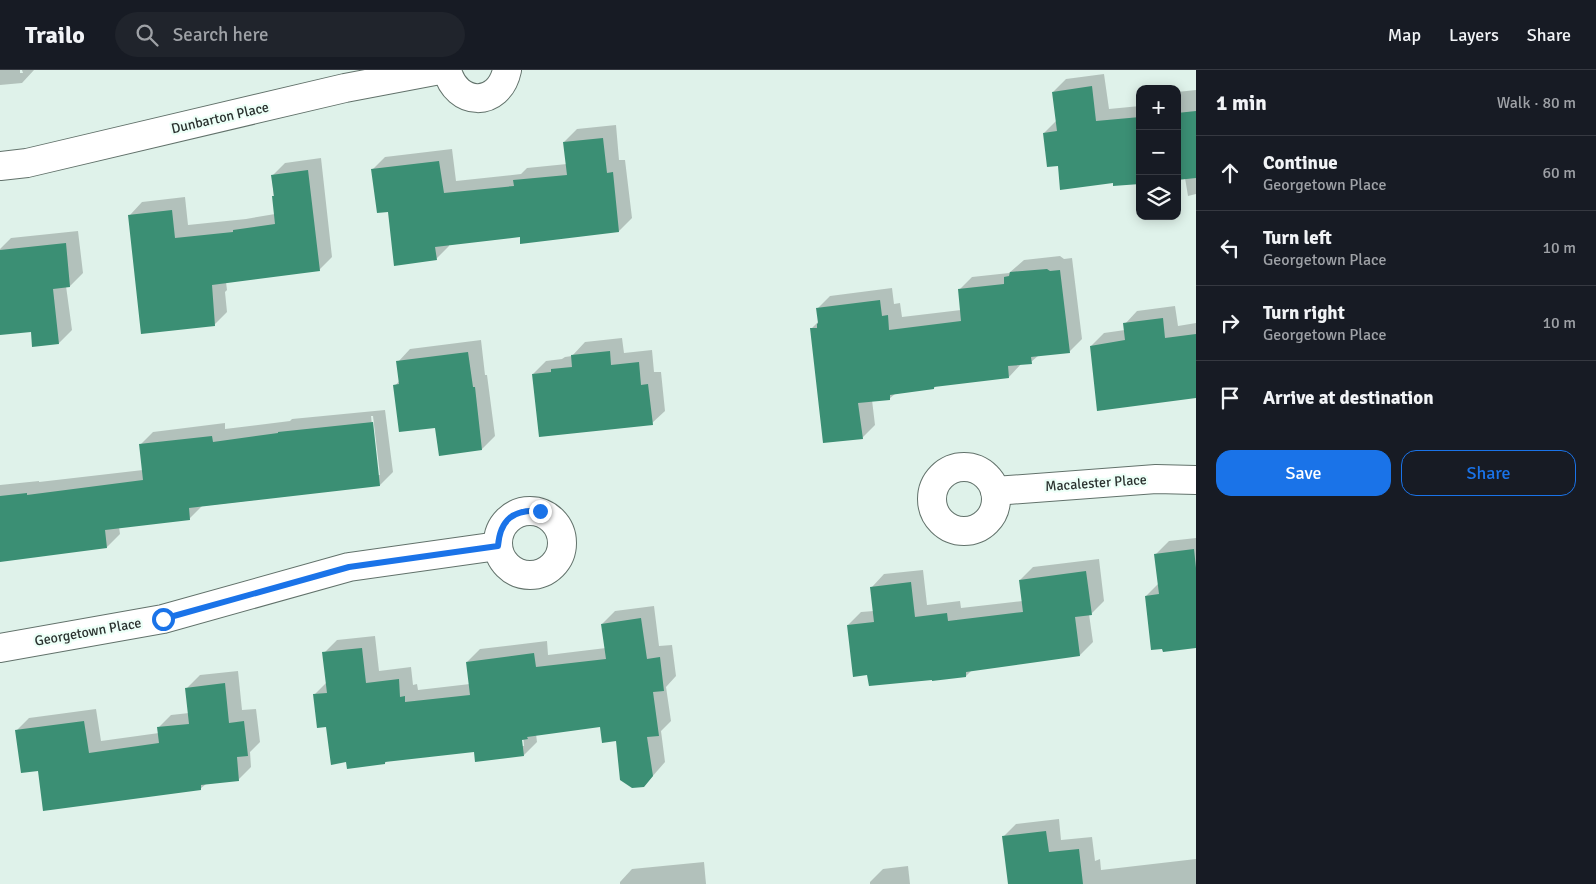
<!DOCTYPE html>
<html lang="en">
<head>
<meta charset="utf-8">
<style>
	body { margin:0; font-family:Signika,sans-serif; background:#20242c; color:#f1f3f6 }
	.controls { position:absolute; right:15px; top:15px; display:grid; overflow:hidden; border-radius:10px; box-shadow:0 2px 12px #0003 }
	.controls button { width:45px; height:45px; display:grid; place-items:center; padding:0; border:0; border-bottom:1px solid #363941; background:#171b24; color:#f1f3f6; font:25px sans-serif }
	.stop { position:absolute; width:15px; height:15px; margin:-11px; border:4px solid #1a73e8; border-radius:50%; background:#fff }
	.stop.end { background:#1a73e8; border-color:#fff; box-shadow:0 1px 5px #0008 }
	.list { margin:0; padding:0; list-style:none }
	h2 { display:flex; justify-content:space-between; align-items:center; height:65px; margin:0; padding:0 20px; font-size:21px }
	h2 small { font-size:16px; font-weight:400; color:#9ea1a6 }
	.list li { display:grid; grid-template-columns:32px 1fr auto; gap:15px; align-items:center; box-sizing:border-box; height:75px; padding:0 20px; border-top:1px solid #363941 }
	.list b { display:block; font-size:19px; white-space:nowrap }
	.list p { margin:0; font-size:16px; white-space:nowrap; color:#9ea1a6 }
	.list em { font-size:16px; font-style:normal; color:#9ea1a6 }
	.actions { display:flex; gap:10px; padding:15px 20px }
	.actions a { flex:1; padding:11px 0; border:1px solid #1a73e8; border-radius:15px; text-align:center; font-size:18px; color:#1a73e8 }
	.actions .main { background:#1a73e8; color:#fff }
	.icon { flex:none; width:28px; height:28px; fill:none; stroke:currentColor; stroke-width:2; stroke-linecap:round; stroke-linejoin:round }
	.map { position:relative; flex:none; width:1196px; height:814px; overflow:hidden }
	header { display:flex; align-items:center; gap:30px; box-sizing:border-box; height:70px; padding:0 25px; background:#171b24; border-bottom:1px solid #363941 }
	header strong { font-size:24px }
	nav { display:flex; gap:28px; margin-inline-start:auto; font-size:18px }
	.search { width:350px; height:45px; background:#20242c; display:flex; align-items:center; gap:12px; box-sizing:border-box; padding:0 18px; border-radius:28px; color:#9ea1a6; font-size:19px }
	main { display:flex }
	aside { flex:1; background:#171b24 }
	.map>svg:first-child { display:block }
	.shadow { fill:#0003; fill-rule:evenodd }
	.building { fill:#3b8f74 }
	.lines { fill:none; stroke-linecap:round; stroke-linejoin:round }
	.street-casing { stroke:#62726b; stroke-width:30 }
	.street { stroke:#fff; stroke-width:28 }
	.route { stroke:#1a73e8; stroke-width:6 }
	.labels { text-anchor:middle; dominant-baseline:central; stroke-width:4.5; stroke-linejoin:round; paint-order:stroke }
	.street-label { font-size:14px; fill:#2a312e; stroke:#ecfff7 }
</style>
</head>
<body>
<header>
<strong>Trailo</strong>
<div class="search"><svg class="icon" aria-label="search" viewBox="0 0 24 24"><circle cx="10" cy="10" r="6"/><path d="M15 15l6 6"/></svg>Search here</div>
<nav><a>Map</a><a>Layers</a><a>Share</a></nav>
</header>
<main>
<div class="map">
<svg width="1196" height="814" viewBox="0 0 1196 814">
	<rect width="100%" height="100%" fill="#dff2ea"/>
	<g class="shadow">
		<path d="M 0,0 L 20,0 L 20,3 L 23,3 L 22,0 L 34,0 L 22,13 L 0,15 Z"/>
		<path d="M 1104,4 L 1109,39 L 1140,36 L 1140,112 L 1114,112 L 1059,94 L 1044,63 L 1057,50 L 1053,22 L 1066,9 Z"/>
		<path d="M 1196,20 L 1196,124 L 1188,126 L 1185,108 L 1177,108 L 1177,22 Z"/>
		<path d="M 616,55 L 619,90 L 625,90 L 632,148 L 619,161 L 521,166 L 449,174 L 449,176 L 436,189 L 389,140 L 372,100 L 385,87 L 452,79 L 456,111 L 521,104 L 527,98 L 567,94 L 564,72 L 577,59 Z"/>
		<path d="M 321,88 L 332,187 L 319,200 L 226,212 L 227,220 L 225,222 L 227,242 L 214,255 L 130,145 L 142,132 L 185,127 L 188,155 L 246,149 L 275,144 L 272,106 L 285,93 Z"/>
		<path d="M 78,161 L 83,203 L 70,216 L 66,216 L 72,260 L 59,273 L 32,261 L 0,264 L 0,179 L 11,168 Z"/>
		<path d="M 1060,186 L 1064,189 L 1072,188 L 1082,269 L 1069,282 L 1039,285 L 1031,292 L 1022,293 L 1009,307 L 937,315 L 934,318 L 896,323 L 889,329 L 872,330 L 875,355 L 862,368 L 811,259 L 819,251 L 817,239 L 830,226 L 892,218 L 894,234 L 900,233 L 902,247 L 961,240 L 959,220 L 972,207 L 1009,203 L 1024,190 Z"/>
		<path d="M 1175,236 L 1178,256 L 1196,253 L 1196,327 L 1091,276 L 1104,263 L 1125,260 L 1125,254 L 1137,241 Z"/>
		<path d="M 622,268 L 624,283 L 652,280 L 654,302 L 661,302 L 665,341 L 652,353 L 533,304 L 546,291 L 562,289 L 565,287 L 572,286 L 585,272 Z"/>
		<path d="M 481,270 L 485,305 L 487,305 L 495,366 L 482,379 L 436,356 L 395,316 L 400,310 L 398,292 L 410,279 Z"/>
		<path d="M 385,340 L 393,402 L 380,415 L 202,436 L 189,449 L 119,457 L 120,464 L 107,477 L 0,490 L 0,415 L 39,411 L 39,412 L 143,400 L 140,375 L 153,362 L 225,353 L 225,359 L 290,351 L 292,349 ZM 371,346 L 373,346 L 380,405 L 378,405 Z"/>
		<path d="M 1196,468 L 1196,576 L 1146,526 L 1159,513 L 1156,484 L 1169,471 Z"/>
		<path d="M 1099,489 L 1104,531 L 1091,544 L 1089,544 L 1093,572 L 1080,585 L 972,600 L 966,606 L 868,604 L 848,555 L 861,542 L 874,541 L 872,517 L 884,504 L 923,500 L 927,535 L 960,531 L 961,538 L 1023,531 L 1020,510 L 1033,497 Z"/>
		<path d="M 654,536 L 659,576 L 672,575 L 676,606 L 666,617 L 671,651 L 661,661 L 665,692 L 644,716 L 617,669 L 601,655 L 536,664 L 537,672 L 524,685 L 475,681 L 388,690 L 385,693 L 347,691 L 327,656 L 314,625 L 327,612 L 324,583 L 337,570 L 375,566 L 379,601 L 411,597 L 413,615 L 417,614 L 418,620 L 470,614 L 467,592 L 480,579 L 547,571 L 548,585 L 606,578 L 602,554 L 615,541 ZM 523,663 L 524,676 L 522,676 L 520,664 Z"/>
		<path d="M 238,601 L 242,640 L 256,639 L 260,672 L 250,682 L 251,697 L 238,710 L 206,714 L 200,719 L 39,699 L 16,661 L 29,648 L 96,639 L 101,671 L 159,663 L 158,658 L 171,645 L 189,643 L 187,618 L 200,605 Z"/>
		<path d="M 1059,749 L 1061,770 L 1092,767 L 1095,791 L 1100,789 L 1101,800 L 1196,789 L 1196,814 L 1009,814 L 1003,767 L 1016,754 Z"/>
		<path d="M 704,792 L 706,814 L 620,814 L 620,812 L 632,799 Z"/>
		<path d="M 908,796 L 910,814 L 870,814 L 870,812 L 883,799 Z"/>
	</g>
	<g class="building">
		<path d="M 1092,16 L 1096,51 L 1140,47 L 1140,114 L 1113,116 L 1113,113 L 1060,120 L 1058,96 L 1047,97 L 1043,63 L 1057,61 L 1052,22 Z"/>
		<path d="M 1196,41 L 1196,108 L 1177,110 L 1177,43 Z"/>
		<path d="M 603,68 L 607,103 L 613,102 L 619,162 L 520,174 L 520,167 L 435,177 L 437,190 L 394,196 L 388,142 L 377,143 L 371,99 L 439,91 L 444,123 L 514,116 L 513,110 L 567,105 L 563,72 Z"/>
		<path d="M 308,100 L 320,201 L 212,215 L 215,256 L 141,264 L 128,145 L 172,140 L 175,168 L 233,162 L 233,160 L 275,154 L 272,126 L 274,126 L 271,105 Z"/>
		<path d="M 66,173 L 70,217 L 53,219 L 59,274 L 32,277 L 31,262 L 0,265 L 0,180 Z"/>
		<path d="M 1047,199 L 1050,201 L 1060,200 L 1070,283 L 1031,287 L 1032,294 L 1008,296 L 1009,308 L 934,317 L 934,319 L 890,325 L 890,330 L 858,333 L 863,369 L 823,373 L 810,258 L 817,258 L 817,254 L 818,253 L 816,238 L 880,230 L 882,246 L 888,245 L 889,260 L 961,251 L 958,219 L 1004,214 L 1004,207 L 1009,206 L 1010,202 Z"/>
		<path d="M 1163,248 L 1165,268 L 1196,264 L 1196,328 L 1097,341 L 1090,276 L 1125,270 L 1123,253 Z"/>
		<path d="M 610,281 L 611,295 L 639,292 L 641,315 L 648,314 L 653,355 L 539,367 L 532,304 L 551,302 L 551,299 L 572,297 L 571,285 Z"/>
		<path d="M 468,282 L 473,317 L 475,317 L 482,380 L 439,386 L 435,358 L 399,362 L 393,315 L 399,314 L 396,291 Z"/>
		<path d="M 373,352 L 380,416 L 189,438 L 190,450 L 105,460 L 107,478 L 0,492 L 0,426 L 27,423 L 27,425 L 143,410 L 139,374 L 212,366 L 213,372 L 278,363 L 278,362 Z"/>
		<path d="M 1194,479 L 1196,498 L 1196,578 L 1163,582 L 1162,579 L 1151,580 L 1145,526 L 1159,524 L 1154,484 Z"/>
		<path d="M 1086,501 L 1092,545 L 1075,547 L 1080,586 L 966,602 L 966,607 L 932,611 L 932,610 L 869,616 L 867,605 L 853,607 L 847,555 L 874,552 L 870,517 L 911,512 L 915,547 L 947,543 L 948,551 L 1023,542 L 1019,510 Z"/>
		<path d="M 641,548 L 647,589 L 660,587 L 664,621 L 653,622 L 659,666 L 647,667 L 653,706 L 644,717 L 632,718 L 620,710 L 616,671 L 602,673 L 600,657 L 527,667 L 528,669 L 522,670 L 524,686 L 475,692 L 474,682 L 385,692 L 385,694 L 347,699 L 346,692 L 331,695 L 326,657 L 317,658 L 313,624 L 327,623 L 322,582 L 362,578 L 366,613 L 399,609 L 400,627 L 405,626 L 405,632 L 470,625 L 466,592 L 534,583 L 536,597 L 606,589 L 601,554 Z"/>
		<path d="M 225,613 L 229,653 L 244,651 L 248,686 L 237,687 L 239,711 L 201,715 L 201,720 L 43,741 L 38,701 L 21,703 L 15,660 L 84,651 L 89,683 L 159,673 L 157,657 L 189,654 L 185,618 Z"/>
		<path d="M 1046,761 L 1049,782 L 1079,779 L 1083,814 L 1008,814 L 1002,766 Z"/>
	</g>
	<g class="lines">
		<defs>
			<g id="street">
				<path d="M 447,0 C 456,37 499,38 507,0"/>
				<path d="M 0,96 L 27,93 L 345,18 L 440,0"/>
				<circle cx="964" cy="429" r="32"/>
				<path d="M 995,421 L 1156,409 L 1196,410"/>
				<circle cx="530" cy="473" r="32"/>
				<path d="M 0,578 L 163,549 L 349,497 L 498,476"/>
			</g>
		</defs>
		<use href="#street" class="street-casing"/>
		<use href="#street" class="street"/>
	</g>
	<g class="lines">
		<path class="route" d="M 163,549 L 349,497 L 498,476 C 500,450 513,439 540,441"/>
	</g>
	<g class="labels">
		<g class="street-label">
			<text transform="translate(220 48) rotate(-13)">Dunbarton Place</text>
			<text transform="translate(1096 413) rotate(-4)">Macalester Place</text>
			<text transform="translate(88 562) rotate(-10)">Georgetown Place</text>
		</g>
	</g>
</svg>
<div class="controls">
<button>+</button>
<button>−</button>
<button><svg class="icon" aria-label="layers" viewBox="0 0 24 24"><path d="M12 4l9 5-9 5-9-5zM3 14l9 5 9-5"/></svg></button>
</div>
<div class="stop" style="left:163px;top:549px"></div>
<div class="stop end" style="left:540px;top:441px"></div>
</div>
<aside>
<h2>1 min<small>Walk · 80 m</small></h2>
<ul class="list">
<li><svg class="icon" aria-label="ahead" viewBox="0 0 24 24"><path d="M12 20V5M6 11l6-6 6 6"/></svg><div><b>Continue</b><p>Georgetown Place</p></div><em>60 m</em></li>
<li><svg class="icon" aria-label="left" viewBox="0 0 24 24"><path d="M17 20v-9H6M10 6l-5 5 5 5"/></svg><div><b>Turn left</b><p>Georgetown Place</p></div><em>10 m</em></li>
<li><svg class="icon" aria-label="right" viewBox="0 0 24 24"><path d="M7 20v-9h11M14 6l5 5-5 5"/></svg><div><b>Turn right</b><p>Georgetown Place</p></div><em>10 m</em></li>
<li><svg class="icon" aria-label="arrive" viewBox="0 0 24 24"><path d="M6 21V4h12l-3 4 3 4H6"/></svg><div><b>Arrive at destination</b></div></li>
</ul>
<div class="actions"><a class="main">Save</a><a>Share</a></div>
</aside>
</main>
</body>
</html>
